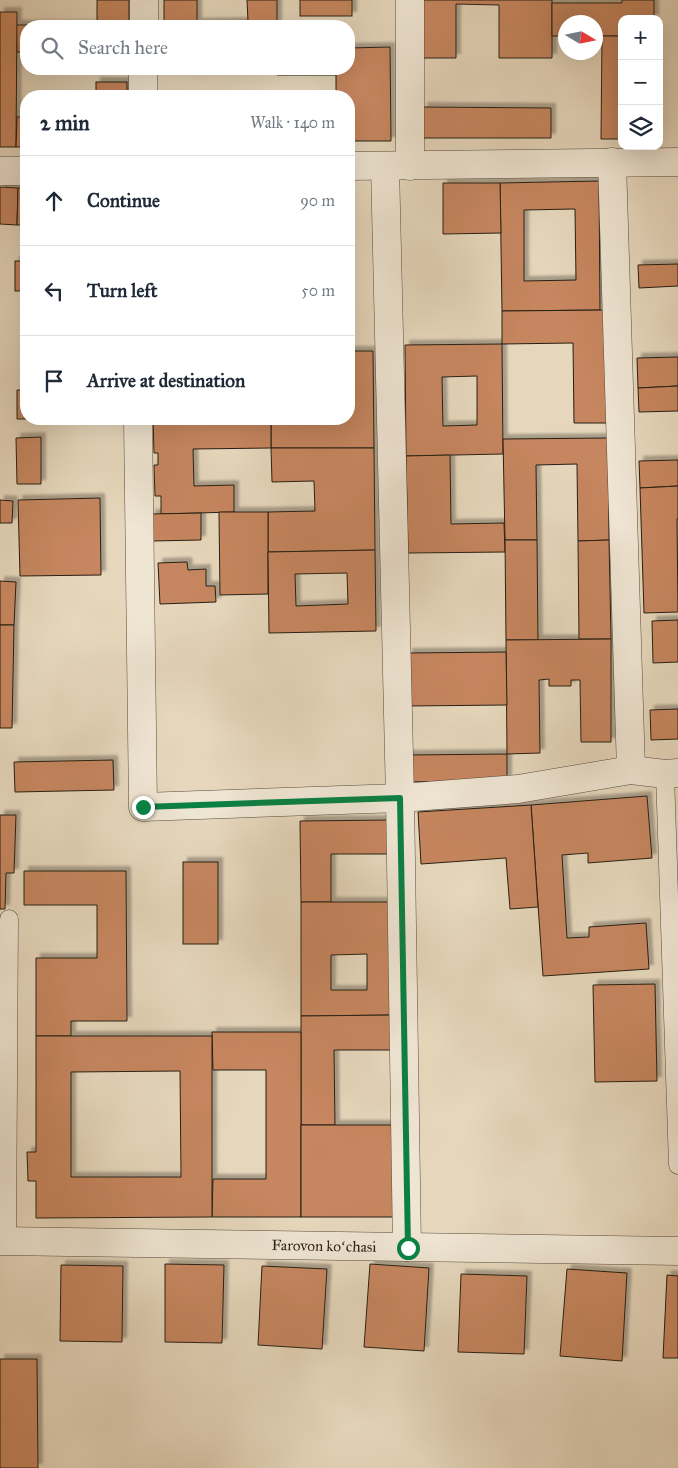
<!DOCTYPE html>
<html lang="en">
<head>
<meta charset="utf-8">
<style>
	body { margin:0; font-family:"IM FELL Great Primer",serif; background:#f6f6f7; color:#1f2937 }
	.controls { position:absolute; right:15px; top:15px; display:grid; overflow:hidden; border-radius:10px; box-shadow:0 5px 20px #0002 }
	.controls button { width:45px; height:45px; display:grid; place-items:center; padding:0; border:0; border-bottom:1px solid #e0e1e3; background:#fff; color:#1f2937; font:25px sans-serif }
	.compass { position:absolute; left:558px; top:15px; width:45px; height:45px; border-radius:50%; background:#fff; box-shadow:0 5px 20px #0002; rotate:100deg }
	.stop { position:absolute; width:15px; height:15px; margin:-11px; border:4px solid #0b8043; border-radius:50%; background:#fff }
	.stop.end { background:#0b8043; border-color:#fff; box-shadow:0 1px 5px #0008 }
	.list { margin:0; padding:0; list-style:none }
	h2 { display:flex; justify-content:space-between; align-items:center; height:65px; margin:0; padding:0 20px; font-size:21px }
	h2 small { font-size:16px; font-weight:400; color:#747a83 }
	.list li { display:grid; grid-template-columns:32px 1fr auto; gap:15px; align-items:center; box-sizing:border-box; height:90px; padding:0 20px; border-top:1px solid #e0e1e3 }
	.list b { display:block; font-size:19px; white-space:nowrap }
	.list em { font-size:16px; font-style:normal; color:#747a83 }
	.icon { flex:none; width:28px; height:28px; fill:none; stroke:currentColor; stroke-width:2; stroke-linecap:round; stroke-linejoin:round }
	.map { position:relative; flex:none; width:678px; height:1468px; overflow:hidden }
	.search { position:absolute; background:#fff; box-shadow:0 5px 20px #0002; left:20px; top:20px; width:335px; height:55px; display:flex; align-items:center; gap:12px; box-sizing:border-box; padding:0 18px; border-radius:20px; color:#747a83; font-size:19px }
	.panel { position:absolute; background:#fff; box-shadow:0 5px 20px #0002; left:20px; top:90px; width:335px; height:335px; border-radius:20px }
	.map>svg:first-child { display:block }
	.building { fill:#c6865f; stroke:#271e13; fill-rule:evenodd; filter:url(#shadow) }
	.lines { fill:none; stroke-linecap:round; stroke-linejoin:round }
	.lane-casing { stroke:#574c3d; stroke-width:19 }
	.street-casing { stroke:#574c3d; stroke-width:29 }
	.lane { stroke:#efe5d3; stroke-width:18 }
	.street { stroke:#efe5d3; stroke-width:28 }
	.route { stroke:#0b8043; stroke-width:6 }
	.labels { text-anchor:middle; dominant-baseline:central; stroke-width:4.5; stroke-linejoin:round; paint-order:stroke }
	.street-label { font-size:15px; fill:#271e13; stroke:#efe5d3 }
</style>
</head>
<body>
<div class="map">
<svg width="678" height="1468" viewBox="0 0 678 1468">
	<defs>
		<filter id="shadow"><feDropShadow dx="4.5" dy="-4.5" stdDeviation="1" flood-color="#0004"/></filter>
	</defs>
	<rect width="100%" height="100%" fill="#e6d7bc"/>
	<filter id="stains"><feTurbulence type="fractalNoise" baseFrequency=".004" numOctaves="4"/><feColorMatrix values="0 0 0 0 .2 0 0 0 0 .09 0 0 0 0 .02 0 0 0 .5 -.17"/></filter>
	<radialGradient id="worn" r=".72"><stop offset=".6" stop-color="#630" stop-opacity="0"/><stop offset="1" stop-color="#630" stop-opacity=".3"/></radialGradient>
	<g class="building">
		<path d="M 97,0 L 129,0 L 129,26 L 26,26 L 26,52 L 17,52 L 16,25 L 97,25 Z"/>
		<path d="M 164,0 L 197,0 L 197,23 L 248,22 L 247,0 L 277,0 L 277,26 L 164,26 Z"/>
		<rect x="300" y="0" width="52" height="16"/>
		<path d="M 423,0 L 552,0 L 552,58 L 499,58 L 499,5 L 456,4 L 456,58 L 423,58 Z"/>
		<path d="M 622,0 L 654,0 L 654,19 L 622,19 L 622,36 L 596,36 L 596,22 L 566,22 L 566,36 L 552,36 L 552,3 L 622,3 Z"/>
		<path d="M 0,12 L 17,12 L 16,147 L 0,147 Z"/>
		<path d="M 602,36 L 622,36 L 622,139 L 601,139 Z"/>
		<path d="M 390,47 L 391,141 L 349,141 L 349,96 L 336,96 L 336,75 L 277,75 L 277,69 L 349,69 L 349,48 Z"/>
		<rect x="96" y="82" width="31" height="14"/>
		<path d="M 423,107 L 551,108 L 551,138 L 423,138 Z"/>
		<path d="M 17,117 L 26,117 L 26,147 L 16,147 Z"/>
		<path d="M 599,181 L 600,310 L 502,311 L 500,183 ZM 575,209 L 576,280 L 524,281 L 524,210 Z"/>
		<path d="M 443,183 L 500,183 L 501,233 L 443,234 Z"/>
		<path d="M 0,187 L 18,188 L 17,225 L 0,224 Z"/>
		<path d="M 26,187 L 26,225 L 17,225 L 18,188 Z"/>
		<rect x="15" y="261" width="11" height="30"/>
		<path d="M 678,264 L 678,286 L 639,288 L 638,265 Z"/>
		<path d="M 607,310 L 608,423 L 574,423 L 573,343 L 502,344 L 502,311 Z"/>
		<path d="M 502,344 L 503,454 L 406,456 L 405,345 ZM 477,376 L 477,425 L 443,426 L 442,377 Z"/>
		<path d="M 349,351 L 373,351 L 374,448 L 271,448 L 271,419 L 349,419 Z"/>
		<path d="M 678,357 L 678,386 L 638,388 L 637,358 Z"/>
		<path d="M 678,386 L 678,411 L 639,412 L 638,388 Z"/>
		<path d="M 17,390 L 26,390 L 26,419 L 72,419 L 17,419 Z"/>
		<path d="M 153,419 L 271,419 L 271,448 L 193,449 L 194,486 L 234,485 L 234,512 L 161,514 L 161,496 L 155,496 L 154,465 L 158,465 L 158,453 L 154,453 Z"/>
		<path d="M 41,437 L 41,484 L 17,484 L 16,438 Z"/>
		<path d="M 608,438 L 609,540 L 578,541 L 577,464 L 536,465 L 537,540 L 505,540 L 503,439 Z"/>
		<path d="M 271,448 L 374,448 L 375,550 L 268,552 L 268,512 L 315,511 L 314,481 L 272,482 Z"/>
		<path d="M 450,455 L 451,524 L 504,523 L 505,552 L 408,553 L 406,456 Z"/>
		<path d="M 678,460 L 678,486 L 640,488 L 639,461 Z"/>
		<path d="M 678,486 L 678,519 L 677,519 L 678,612 L 644,613 L 640,488 Z"/>
		<path d="M 100,498 L 101,575 L 20,576 L 18,500 Z"/>
		<path d="M 0,500 L 13,501 L 12,523 L 0,523 Z"/>
		<path d="M 219,512 L 268,512 L 268,594 L 220,595 Z"/>
		<path d="M 201,513 L 201,540 L 152,541 L 151,514 Z"/>
		<path d="M 505,540 L 537,540 L 538,640 L 506,640 Z"/>
		<path d="M 609,540 L 611,639 L 579,639 L 578,541 Z"/>
		<path d="M 375,550 L 376,631 L 269,633 L 268,552 ZM 347,573 L 348,604 L 296,606 L 295,574 Z"/>
		<path d="M 187,562 L 188,570 L 206,569 L 206,586 L 215,586 L 216,602 L 160,604 L 158,563 Z"/>
		<path d="M 0,581 L 16,582 L 14,625 L 0,625 Z"/>
		<path d="M 678,620 L 678,662 L 653,663 L 652,621 Z"/>
		<path d="M 0,625 L 14,625 L 12,728 L 0,728 Z"/>
		<path d="M 611,639 L 611,742 L 581,742 L 580,680 L 571,680 L 571,686 L 549,686 L 549,679 L 539,680 L 540,753 L 507,754 L 506,640 Z"/>
		<path d="M 506,652 L 507,705 L 408,706 L 408,653 Z"/>
		<path d="M 678,709 L 678,739 L 651,740 L 650,710 Z"/>
		<path d="M 507,754 L 507,780 L 407,782 L 407,755 Z"/>
		<path d="M 113,760 L 114,790 L 15,792 L 14,762 Z"/>
		<path d="M 647,796 L 652,858 L 588,863 L 588,853 L 562,855 L 567,938 L 589,937 L 589,927 L 646,923 L 649,969 L 543,976 L 531,805 Z"/>
		<path d="M 531,805 L 538,907 L 510,909 L 506,858 L 421,864 L 418,812 Z"/>
		<path d="M 0,815 L 16,815 L 14,873 L 6,873 L 5,909 L 0,909 Z"/>
		<path d="M 390,820 L 390,854 L 331,854 L 331,902 L 301,902 L 300,821 Z"/>
		<rect x="183" y="862" width="35" height="82"/>
		<path d="M 24,871 L 126,871 L 127,1021 L 71,1021 L 71,1036 L 36,1036 L 36,958 L 97,958 L 97,905 L 24,905 Z"/>
		<path d="M 301,902 L 392,902 L 393,1015 L 301,1016 ZM 367,954 L 367,990 L 331,990 L 331,955 Z"/>
		<path d="M 655,984 L 657,1081 L 595,1082 L 593,985 Z"/>
		<path d="M 393,1015 L 393,1050 L 334,1050 L 335,1125 L 301,1125 L 301,1016 Z"/>
		<path d="M 212,1032 L 301,1032 L 301,1217 L 212,1217 L 213,1179 L 266,1179 L 266,1070 L 213,1070 Z"/>
		<path d="M 36,1036 L 212,1036 L 212,1217 L 36,1218 L 36,1181 L 28,1181 L 27,1152 L 36,1152 ZM 180,1071 L 181,1177 L 71,1177 L 71,1072 Z"/>
		<rect x="301" y="1125" width="93" height="92"/>
		<path d="M 165,1264 L 224,1265 L 222,1343 L 165,1342 Z"/>
		<path d="M 370,1264 L 429,1268 L 424,1351 L 364,1347 Z"/>
		<path d="M 61,1265 L 123,1266 L 122,1342 L 60,1341 Z"/>
		<path d="M 262,1266 L 327,1269 L 322,1349 L 258,1345 Z"/>
		<path d="M 567,1269 L 627,1273 L 622,1361 L 560,1356 Z"/>
		<path d="M 461,1274 L 527,1276 L 524,1354 L 458,1352 Z"/>
		<path d="M 667,1275 L 678,1276 L 678,1358 L 663,1358 Z"/>
		<path d="M 0,1359 L 37,1359 L 38,1468 L 0,1468 Z"/>
	</g>
	<g class="lines">
		<defs>
			<g id="lane">
				<path d="M 665,774 L 678,1165"/>
				<path d="M 7,1241 L 9,919"/>
			</g>
			<g id="street">
				<path d="M 410,0 L 410,166"/>
				<path d="M 144,26 L 144,0"/>
				<path d="M 143,96 L 143,69"/>
				<path d="M 612,162 L 631,770"/>
				<path d="M 349,166 L 678,162"/>
				<path d="M 385,166 L 400,798 L 407,1247"/>
				<path d="M 0,171 L 26,171"/>
				<path d="M 138,419 L 143,807 L 400,798 L 518,789 L 631,770 L 665,774 L 678,773"/>
				<path d="M 0,1241 L 678,1251"/>
			</g>
		</defs>
		<use href="#lane" class="lane-casing"/>
		<use href="#street" class="street-casing"/>
		<use href="#lane" class="lane"/>
		<use href="#street" class="street"/>
	</g>
	<g class="lines">
		<path class="route" d="M 143,807 L 400,798 L 408,1248"/>
	</g>
	<g class="labels">
		<g class="street-label">
			<text transform="translate(324 1246) rotate(1)">Farovon koʻchasi</text>
		</g>
	</g>
	<rect width="100%" height="100%" filter="url(#stains)"/>
	<rect width="100%" height="100%" fill="url(#worn)"/>
</svg>
<div class="controls">
<button>+</button>
<button>−</button>
<button><svg class="icon" aria-label="layers" viewBox="0 0 24 24"><path d="M12 4l9 5-9 5-9-5zM3 14l9 5 9-5"/></svg></button>
</div>
<svg class="compass" viewBox="-18 -18 36 36"><path d="M0-13l5 13h-10z" fill="#e53935"/><path d="M0 13l5-13h-10z" fill="#747a83"/></svg>
<div class="stop" style="left:408px;top:1248px"></div>
<div class="stop end" style="left:143px;top:807px"></div>
<div class="search"><svg class="icon" aria-label="search" viewBox="0 0 24 24"><circle cx="10" cy="10" r="6"/><path d="M15 15l6 6"/></svg>Search here</div>
<section class="panel">
<h2>2 min<small>Walk · 140 m</small></h2>
<ul class="list">
<li><svg class="icon" aria-label="ahead" viewBox="0 0 24 24"><path d="M12 20V5M6 11l6-6 6 6"/></svg><div><b>Continue</b></div><em>90 m</em></li>
<li><svg class="icon" aria-label="left" viewBox="0 0 24 24"><path d="M17 20v-9H6M10 6l-5 5 5 5"/></svg><div><b>Turn left</b></div><em>50 m</em></li>
<li><svg class="icon" aria-label="arrive" viewBox="0 0 24 24"><path d="M6 21V4h12l-3 4 3 4H6"/></svg><div><b>Arrive at destination</b></div></li>
</ul>
</section>
</div>
</body>
</html>
